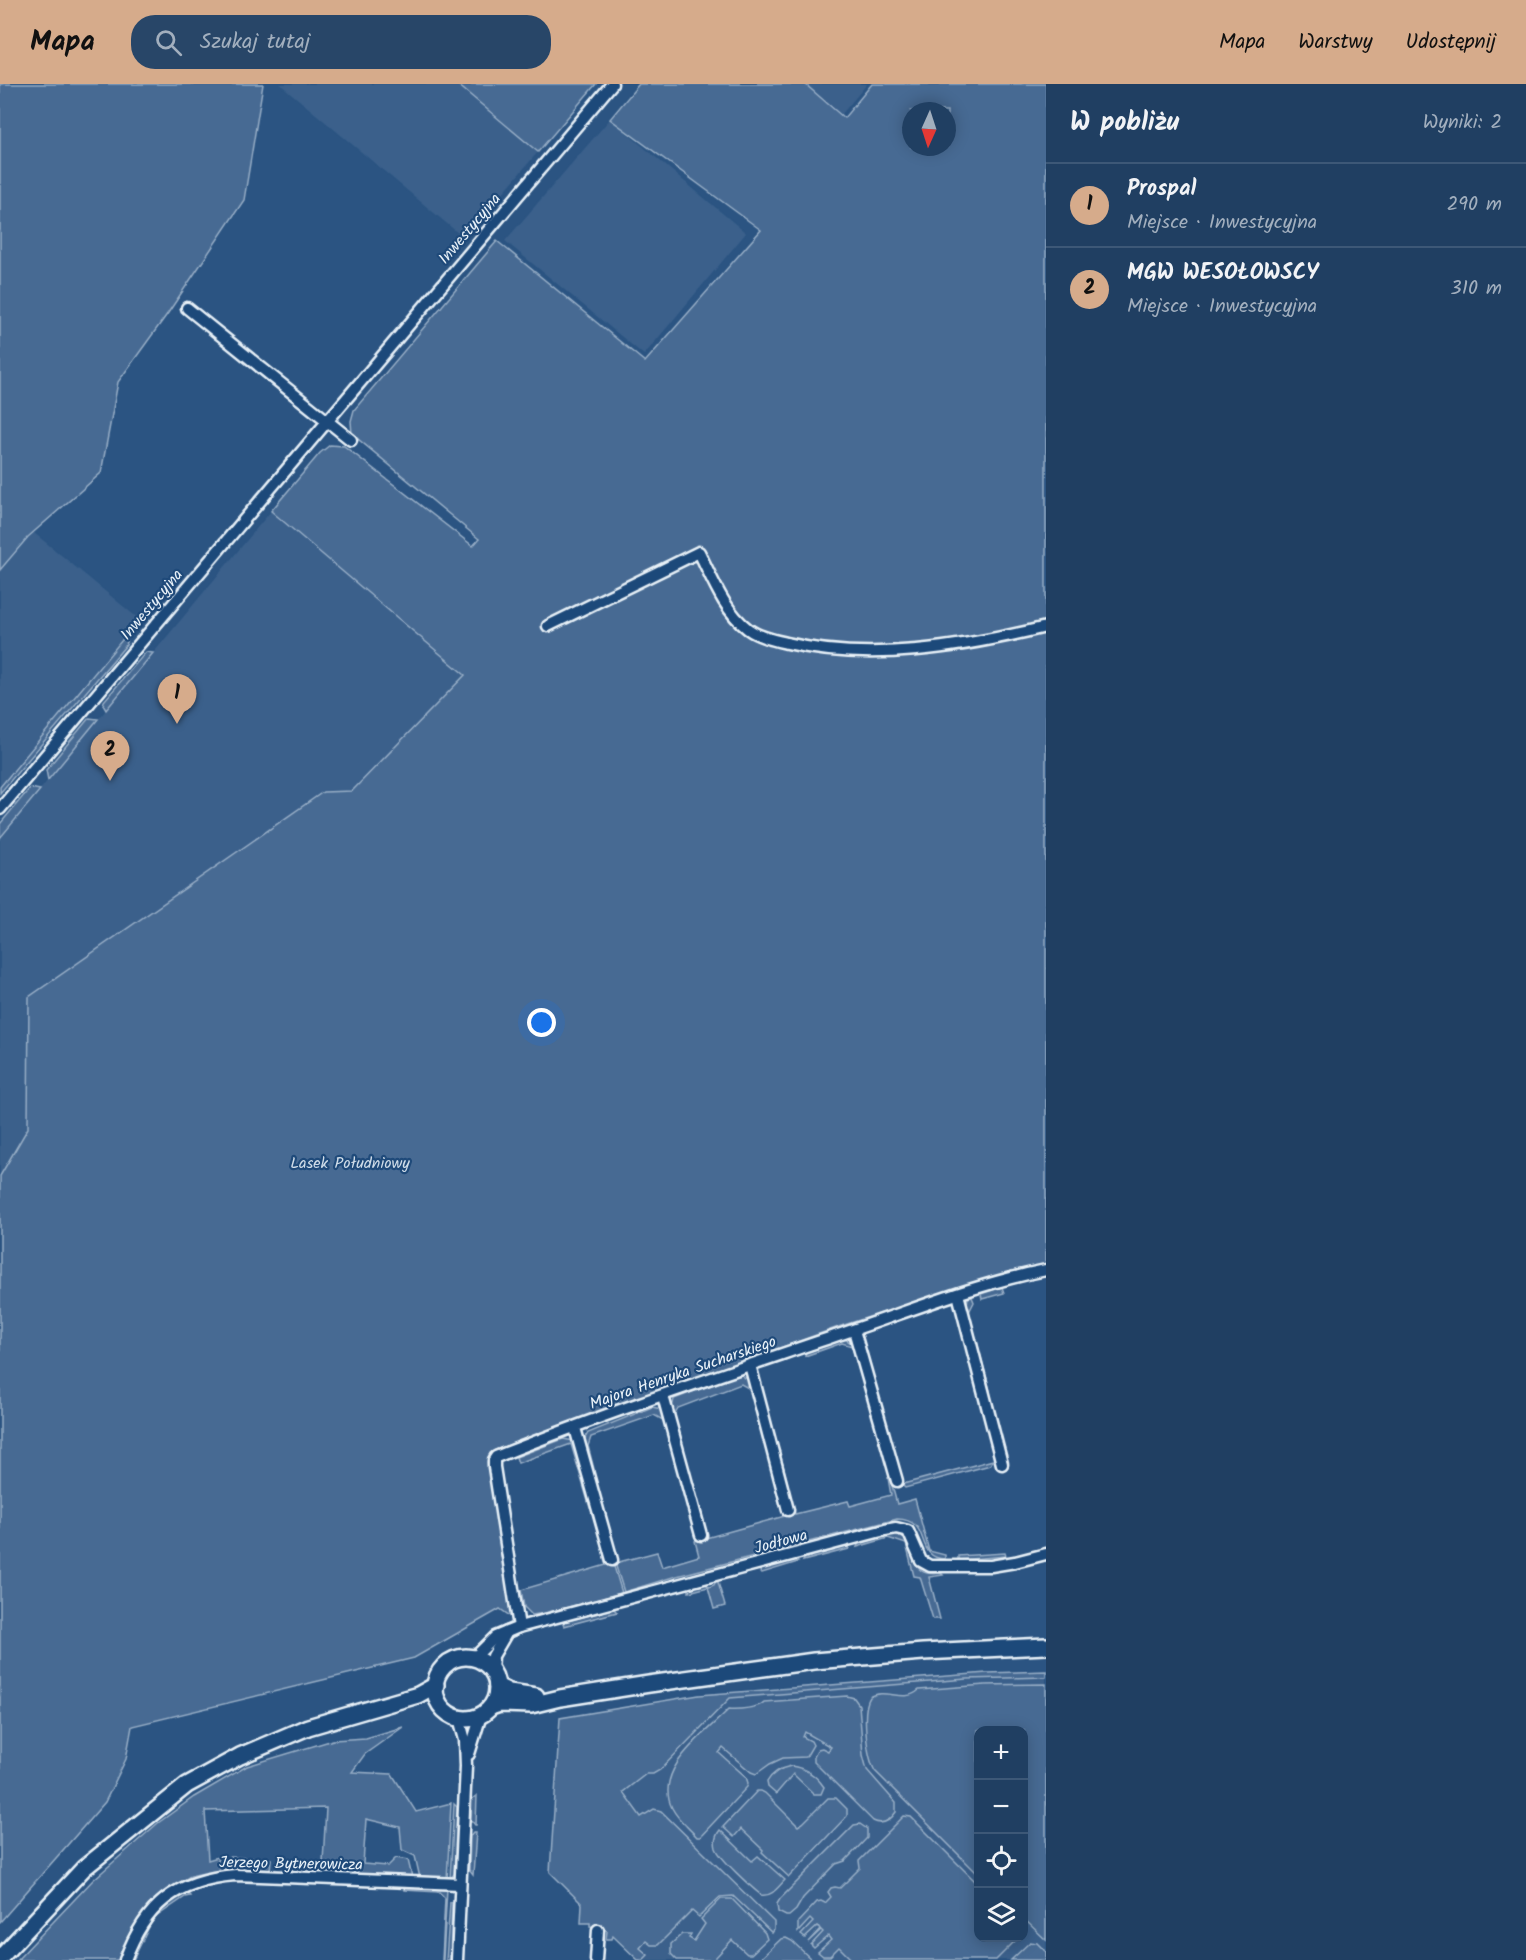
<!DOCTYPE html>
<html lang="pl">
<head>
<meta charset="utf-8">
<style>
	body { margin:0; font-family:Kalam,sans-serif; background:#284668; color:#f1f3f6 }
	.controls { position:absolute; right:18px; bottom:18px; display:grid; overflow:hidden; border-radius:12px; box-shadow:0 3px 15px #0003 }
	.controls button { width:54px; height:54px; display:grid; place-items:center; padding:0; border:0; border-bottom:2px solid #3d5877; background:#203f62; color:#f1f3f6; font:30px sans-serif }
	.compass { position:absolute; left:902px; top:18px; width:54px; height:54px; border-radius:50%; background:#203f62; box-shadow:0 3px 15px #0003; rotate:183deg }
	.you { position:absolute; left:542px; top:939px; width:21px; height:21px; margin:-15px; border:4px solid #fff; border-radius:50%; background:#1a73e8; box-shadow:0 0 0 9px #1a73e833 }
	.badge { display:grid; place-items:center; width:39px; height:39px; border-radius:50%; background:#d6ab8b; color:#111; font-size:20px; font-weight:700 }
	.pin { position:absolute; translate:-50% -50px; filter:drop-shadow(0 2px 3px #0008) }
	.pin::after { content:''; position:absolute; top:32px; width:21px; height:18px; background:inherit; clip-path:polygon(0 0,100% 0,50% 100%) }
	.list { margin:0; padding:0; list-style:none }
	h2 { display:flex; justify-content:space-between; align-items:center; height:78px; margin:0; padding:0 24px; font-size:26px }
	h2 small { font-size:20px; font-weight:400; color:#a2afbe }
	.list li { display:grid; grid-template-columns:39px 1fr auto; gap:18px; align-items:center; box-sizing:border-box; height:84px; padding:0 24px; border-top:2px solid #3d5877 }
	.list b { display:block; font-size:22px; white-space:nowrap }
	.list p { margin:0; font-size:20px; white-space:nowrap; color:#a2afbe }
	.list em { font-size:20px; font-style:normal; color:#a2afbe }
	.icon { flex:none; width:33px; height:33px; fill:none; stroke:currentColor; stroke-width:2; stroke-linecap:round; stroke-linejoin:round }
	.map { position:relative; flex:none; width:1046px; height:1876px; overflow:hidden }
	header { display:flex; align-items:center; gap:36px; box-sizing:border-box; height:84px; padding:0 30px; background:#d6ab8b; color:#111 }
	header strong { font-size:28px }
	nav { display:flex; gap:33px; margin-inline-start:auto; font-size:21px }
	.search { width:420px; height:54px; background:#284668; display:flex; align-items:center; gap:15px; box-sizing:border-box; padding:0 21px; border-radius:24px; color:#a2afbe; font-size:22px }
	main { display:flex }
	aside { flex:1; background:#203f62 }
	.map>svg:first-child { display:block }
	.built { fill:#3a608b; fill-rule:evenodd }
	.green { fill:#476b93; stroke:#98aec6; stroke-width:1.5; fill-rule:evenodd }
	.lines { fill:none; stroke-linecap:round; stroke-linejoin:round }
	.minor-casing { stroke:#e8f1f8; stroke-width:15 }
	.secondary-casing { stroke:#e8f1f8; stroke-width:20 }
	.minor { stroke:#1f4a7a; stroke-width:10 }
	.secondary { stroke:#1f4a7a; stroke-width:15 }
	.labels { text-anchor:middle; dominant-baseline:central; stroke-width:4.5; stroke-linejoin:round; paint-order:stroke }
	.street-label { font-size:16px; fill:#e8f1f8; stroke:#1f4a7a }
	.park-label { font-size:16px; fill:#d0dde9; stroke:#1f4a7a }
</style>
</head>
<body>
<header>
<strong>Mapa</strong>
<div class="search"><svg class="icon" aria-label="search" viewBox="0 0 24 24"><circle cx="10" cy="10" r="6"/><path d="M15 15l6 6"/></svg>Szukaj tutaj</div>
<nav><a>Mapa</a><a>Warstwy</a><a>Udostępnij</a></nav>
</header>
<main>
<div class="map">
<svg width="1046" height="1876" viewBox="0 0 1046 1876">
	<rect width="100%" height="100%" fill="#2b5482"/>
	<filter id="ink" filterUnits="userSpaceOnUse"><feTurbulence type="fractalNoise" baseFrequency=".0167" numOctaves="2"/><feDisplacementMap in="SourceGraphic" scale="12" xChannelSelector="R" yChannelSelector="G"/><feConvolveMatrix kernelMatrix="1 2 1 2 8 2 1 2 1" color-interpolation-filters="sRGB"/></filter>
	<g filter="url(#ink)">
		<g class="built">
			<path d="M 280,0 L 457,0 L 538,68 L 464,154 Z"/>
			<path d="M 805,0 L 867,0 L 841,31 Z"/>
			<path d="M 610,35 L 746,149 L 644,271 L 505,157 Z"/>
			<path d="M 271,427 L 465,591 L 351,707 L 322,708 L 29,913 L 28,1044 L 0,1093 L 0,754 Z"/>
			<path d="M 33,448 L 140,536 L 0,703 L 0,486 Z"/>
			<path d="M 1046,1589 L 1046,1876 L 638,1876 L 550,1788 L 560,1634 L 699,1611 ZM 978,1646 L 1024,1646 L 1024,1854 L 978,1854 Z"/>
		</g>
		<g class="green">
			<path d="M 0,0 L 263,0 L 244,116 L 168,229 L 118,298 L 101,389 L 28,453 L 0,486 Z"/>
			<path d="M 457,0 L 596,0 L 538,68 Z"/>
			<path d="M 639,0 L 805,0 L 844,34 L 872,0 L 1046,0 L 1046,1181 L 975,1199 L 844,1241 L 495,1366 L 490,1369 L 487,1378 L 513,1534 L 500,1525 L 414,1574 L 132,1642 L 126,1675 L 105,1718 L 0,1838 L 0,1092 L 28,1044 L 29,913 L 323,708 L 352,707 L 465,591 L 271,427 L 320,369 L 330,361 L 344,362 L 473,462 L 479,455 L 352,350 L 351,337 L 354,326 L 497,157 L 645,278 L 761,146 L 610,35 ZM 911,27 L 947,27 L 947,63 L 911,63 Z"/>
			<path d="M 127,550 L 127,558 L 126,561 L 0,709 L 0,703 Z"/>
			<path d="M 146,568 L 153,569 L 106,626 L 103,621 L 104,617 Z"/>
			<path d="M 89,634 L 98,635 L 48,696 L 46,686 Z"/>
			<path d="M 30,704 L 40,706 L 0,754 L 0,740 Z"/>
			<path d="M 1002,1203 L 1004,1209 L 982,1215 L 981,1210 Z"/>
			<path d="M 972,1213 L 974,1218 L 969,1228 L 990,1307 L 988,1307 L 964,1221 L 967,1220 L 968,1214 Z"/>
			<path d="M 841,1255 L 845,1255 L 853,1260 L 863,1291 L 861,1293 L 852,1262 L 842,1259 L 805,1272 L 806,1267 Z"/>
			<path d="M 742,1291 L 745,1294 L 748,1292 L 760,1340 L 750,1305 L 741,1300 L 678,1324 L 674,1331 L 682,1358 L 680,1359 L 670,1321 L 673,1320 L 674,1315 L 734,1292 Z"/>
			<path d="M 652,1323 L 661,1325 L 673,1358 L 670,1359 L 663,1336 L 654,1331 L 591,1353 L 588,1362 L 594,1385 L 591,1383 L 584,1356 L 588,1349 Z"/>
			<path d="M 563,1355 L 574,1357 L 593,1423 L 590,1424 L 571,1360 L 518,1379 L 516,1373 Z"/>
			<path d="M 779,1365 L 795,1430 L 848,1417 L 850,1422 L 891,1411 L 888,1394 L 890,1394 L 897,1420 L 915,1415 L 929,1467 L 945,1471 L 945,1475 C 912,1473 934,1436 897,1435 L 673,1493 L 624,1508 L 615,1479 L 657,1468 L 662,1483 L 699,1472 L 695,1457 L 785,1432 L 780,1414 Z"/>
			<path d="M 993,1376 L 990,1381 L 905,1404 L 902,1401 L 896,1382 L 898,1381 L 903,1400 Z"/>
			<path d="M 895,1450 C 917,1452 907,1485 927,1489 C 931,1490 937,1489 941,1489 L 943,1491 L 929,1493 L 940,1535 L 933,1535 L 920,1493 L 914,1492 L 906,1460 L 888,1454 L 857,1463 L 859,1458 Z"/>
			<path d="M 846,1461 L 849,1465 L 803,1477 L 806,1471 Z"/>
			<path d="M 1005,1469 L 1006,1472 L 958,1476 L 958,1472 Z"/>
			<path d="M 604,1474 L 613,1479 L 622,1509 L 545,1529 L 532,1531 L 524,1523 L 521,1506 L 606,1481 Z"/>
			<path d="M 794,1475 L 798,1478 L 762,1489 L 760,1488 L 762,1483 Z"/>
			<path d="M 717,1495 L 725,1522 L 714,1525 L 708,1503 L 689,1508 L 689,1503 L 705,1499 L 709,1503 L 714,1501 Z"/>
			<path d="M 614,1525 L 617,1528 L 564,1542 L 563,1538 Z"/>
			<path d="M 1046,1587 L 1046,1593 L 967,1595 L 730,1614 L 660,1686 L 653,1690 L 646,1690 L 623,1708 L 641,1733 L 654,1725 L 661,1727 L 774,1838 L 774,1846 L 772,1849 L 733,1812 L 720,1813 L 699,1833 L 692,1827 L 658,1861 L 651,1861 L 646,1857 L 640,1864 L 648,1871 L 643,1876 L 638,1876 L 613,1852 L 612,1855 L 606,1855 L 607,1847 L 603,1843 L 590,1842 L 590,1839 L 581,1839 L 582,1820 L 550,1788 L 560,1634 L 699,1611 L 987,1589 Z"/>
			<path d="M 1046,1600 L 1046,1856 L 1024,1835 L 1024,1646 L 978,1646 L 978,1790 L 875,1687 C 867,1673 861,1626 870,1613 C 885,1603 904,1620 919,1606 L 985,1601 Z"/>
			<path d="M 847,1612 L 854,1614 L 859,1621 L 863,1671 L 867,1686 L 896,1719 L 896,1728 C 890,1737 883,1742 873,1737 L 814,1678 L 814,1673 L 818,1665 L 822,1664 L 828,1667 L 831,1663 L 805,1648 L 803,1653 L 811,1657 L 813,1661 L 806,1673 L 783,1674 L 770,1680 L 756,1690 L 751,1688 L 723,1664 L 719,1669 L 746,1693 L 748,1699 L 747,1703 L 700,1753 L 697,1753 C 689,1744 678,1736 672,1724 C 653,1685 705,1650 729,1625 C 738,1626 759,1624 764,1618 Z"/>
			<path d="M 403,1643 L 365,1670 L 352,1688 L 392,1690 L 416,1728 L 451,1719 L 447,1796 L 420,1794 L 415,1772 L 402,1766 L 400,1743 L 366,1735 L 363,1780 L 388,1782 L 396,1774 L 408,1776 L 412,1793 L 292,1788 L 292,1777 L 323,1778 L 326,1724 L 205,1727 L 208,1776 L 218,1773 L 219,1787 C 210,1788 200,1789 191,1792 C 184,1795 178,1801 171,1805 C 146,1823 129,1845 120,1876 L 17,1876 L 93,1796 L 158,1739 L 194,1713 L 247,1682 L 333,1656 L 366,1654 Z"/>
			<path d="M 791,1682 C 805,1684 816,1691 824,1703 L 821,1710 L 814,1710 L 793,1690 L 776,1710 L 768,1703 L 767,1698 C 772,1689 781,1684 791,1682 Z"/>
			<path d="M 757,1707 L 761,1707 L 765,1709 L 798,1742 L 803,1739 L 828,1714 L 836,1714 L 847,1725 L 847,1732 L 789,1793 L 762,1768 L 763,1766 L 741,1745 L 734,1753 L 723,1743 Z"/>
			<path d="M 477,1711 L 476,1741 L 475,1741 L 471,1736 L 472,1715 Z"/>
			<path d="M 454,1720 L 457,1723 L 454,1790 L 450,1795 Z"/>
			<path d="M 904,1732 L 911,1733 L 978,1800 L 978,1854 L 1018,1854 L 996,1876 L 852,1876 L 839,1863 L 830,1872 L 823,1872 L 818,1868 L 831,1856 L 828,1852 L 814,1864 L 811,1861 L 823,1848 L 821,1846 L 808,1858 L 820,1845 L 818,1842 L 805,1854 L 801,1851 L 813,1838 L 810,1835 L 798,1848 L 798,1838 L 817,1818 L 821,1817 L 825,1819 L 831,1813 L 828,1808 L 831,1804 L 835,1803 L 840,1804 L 860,1784 L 859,1777 Z"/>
			<path d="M 860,1740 L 867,1745 L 867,1754 L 845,1777 L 836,1780 L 803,1814 L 796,1826 L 789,1832 L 786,1832 L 778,1828 L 777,1820 L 780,1815 L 854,1741 Z"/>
			<path d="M 720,1746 L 752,1777 L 758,1772 L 785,1796 C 778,1803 772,1813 761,1811 C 751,1803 720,1775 716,1764 C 714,1757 716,1751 720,1746 Z"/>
			<path d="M 473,1748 L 476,1748 L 473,1791 L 469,1786 L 470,1752 Z"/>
			<path d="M 229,1773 L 271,1775 L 270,1787 L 230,1786 Z"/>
			<path d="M 404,1802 L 447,1804 L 443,1876 L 442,1876 L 445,1814 L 439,1808 L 404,1806 Z"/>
			<path d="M 186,1807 L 190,1812 L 185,1813 L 153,1835 L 133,1876 L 129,1876 C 145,1842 151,1825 186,1807 Z"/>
			<path d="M 721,1815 L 732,1815 L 765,1849 L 767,1855 L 751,1870 L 747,1870 L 732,1856 L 715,1874 L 717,1876 L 677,1876 L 671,1870 L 671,1860 L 682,1850 L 691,1850 L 689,1854 L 694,1857 L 705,1840 L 701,1835 Z"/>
			<path d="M 450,1818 L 452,1818 L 450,1876 L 446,1876 Z"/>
			<path d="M 786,1854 L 792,1857 L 812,1876 L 759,1876 L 781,1855 Z"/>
			<path d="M 1030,1858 L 1037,1859 L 1046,1868 L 1046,1876 L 1011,1876 Z"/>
		</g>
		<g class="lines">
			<defs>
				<g id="minor">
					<path d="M 187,224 L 351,356"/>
					<path d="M 548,542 L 699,468 C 712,494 724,527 748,545 C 759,553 774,556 787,559 C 870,579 964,563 1046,543"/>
					<path d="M 0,725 L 612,0"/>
					<path d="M 958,1210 L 1002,1380"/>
					<path d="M 854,1246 L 897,1397"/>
					<path d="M 750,1281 L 788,1426"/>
					<path d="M 663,1312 L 701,1451"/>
					<path d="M 575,1344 L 612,1476"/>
					<path d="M 519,1543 L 494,1383 L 494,1376 L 496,1373 C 608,1328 724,1290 838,1251 C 907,1228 975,1200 1046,1186"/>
					<path d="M 474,1574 L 495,1553 L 519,1543 L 885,1446 L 896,1444 L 908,1447 L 921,1477 L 930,1482 L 991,1482 L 1015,1478 L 1046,1470"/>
					<path d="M 492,1587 L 493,1572 L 507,1548"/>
					<path d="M 469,1670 L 481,1631"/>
					<path d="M 125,1876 C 145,1821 176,1796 235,1791 L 460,1800"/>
					<path d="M 457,1876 L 466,1682 L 465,1656 L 459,1634"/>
					<path d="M 596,1876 L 598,1846"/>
				</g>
				<g id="secondary">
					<circle cx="466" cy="1604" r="31"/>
					<path d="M 497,1602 L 509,1608 L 536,1612"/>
					<path d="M 491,1623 L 500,1620 L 531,1621 L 560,1614 L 649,1600 L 814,1577 L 923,1568 L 1046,1562"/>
					<path d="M 0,1874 L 84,1784 L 187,1701 L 240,1672 L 308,1643 L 418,1611 L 436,1601"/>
				</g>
			</defs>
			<use href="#minor" class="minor-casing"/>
			<use href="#secondary" class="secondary-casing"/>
			<use href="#minor" class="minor"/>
			<use href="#secondary" class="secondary"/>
		</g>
	</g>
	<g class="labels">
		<g class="street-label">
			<text transform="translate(470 145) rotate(-50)">Inwestycyjna</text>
			<text transform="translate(152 521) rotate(-50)">Inwestycyjna</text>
			<text transform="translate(683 1289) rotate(-19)">Majora Henryka Sucharskiego</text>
			<text transform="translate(781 1458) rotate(-15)">Jodłowa</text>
			<text transform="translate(291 1780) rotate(1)">Jerzego Bytnerowicza</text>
		</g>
		<g class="park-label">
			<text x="350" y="1079">Lasek Południowy</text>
		</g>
	</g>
</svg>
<div class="controls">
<button>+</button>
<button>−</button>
<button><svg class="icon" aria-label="locate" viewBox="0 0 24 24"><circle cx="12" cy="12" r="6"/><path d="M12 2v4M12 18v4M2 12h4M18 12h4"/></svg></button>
<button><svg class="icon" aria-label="layers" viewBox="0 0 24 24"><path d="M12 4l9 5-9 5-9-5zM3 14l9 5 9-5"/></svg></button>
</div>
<svg class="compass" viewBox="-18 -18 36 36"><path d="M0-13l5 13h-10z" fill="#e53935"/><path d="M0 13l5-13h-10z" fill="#a2afbe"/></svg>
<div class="you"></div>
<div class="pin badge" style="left:177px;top:640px">1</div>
<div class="pin badge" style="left:110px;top:697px">2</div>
</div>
<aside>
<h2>W pobliżu<small>Wyniki: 2</small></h2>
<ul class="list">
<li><span class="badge">1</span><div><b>Prospal</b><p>Miejsce · Inwestycyjna</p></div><em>290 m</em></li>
<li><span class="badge">2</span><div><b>MGW WESOŁOWSCY</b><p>Miejsce · Inwestycyjna</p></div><em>310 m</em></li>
</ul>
</aside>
</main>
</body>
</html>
